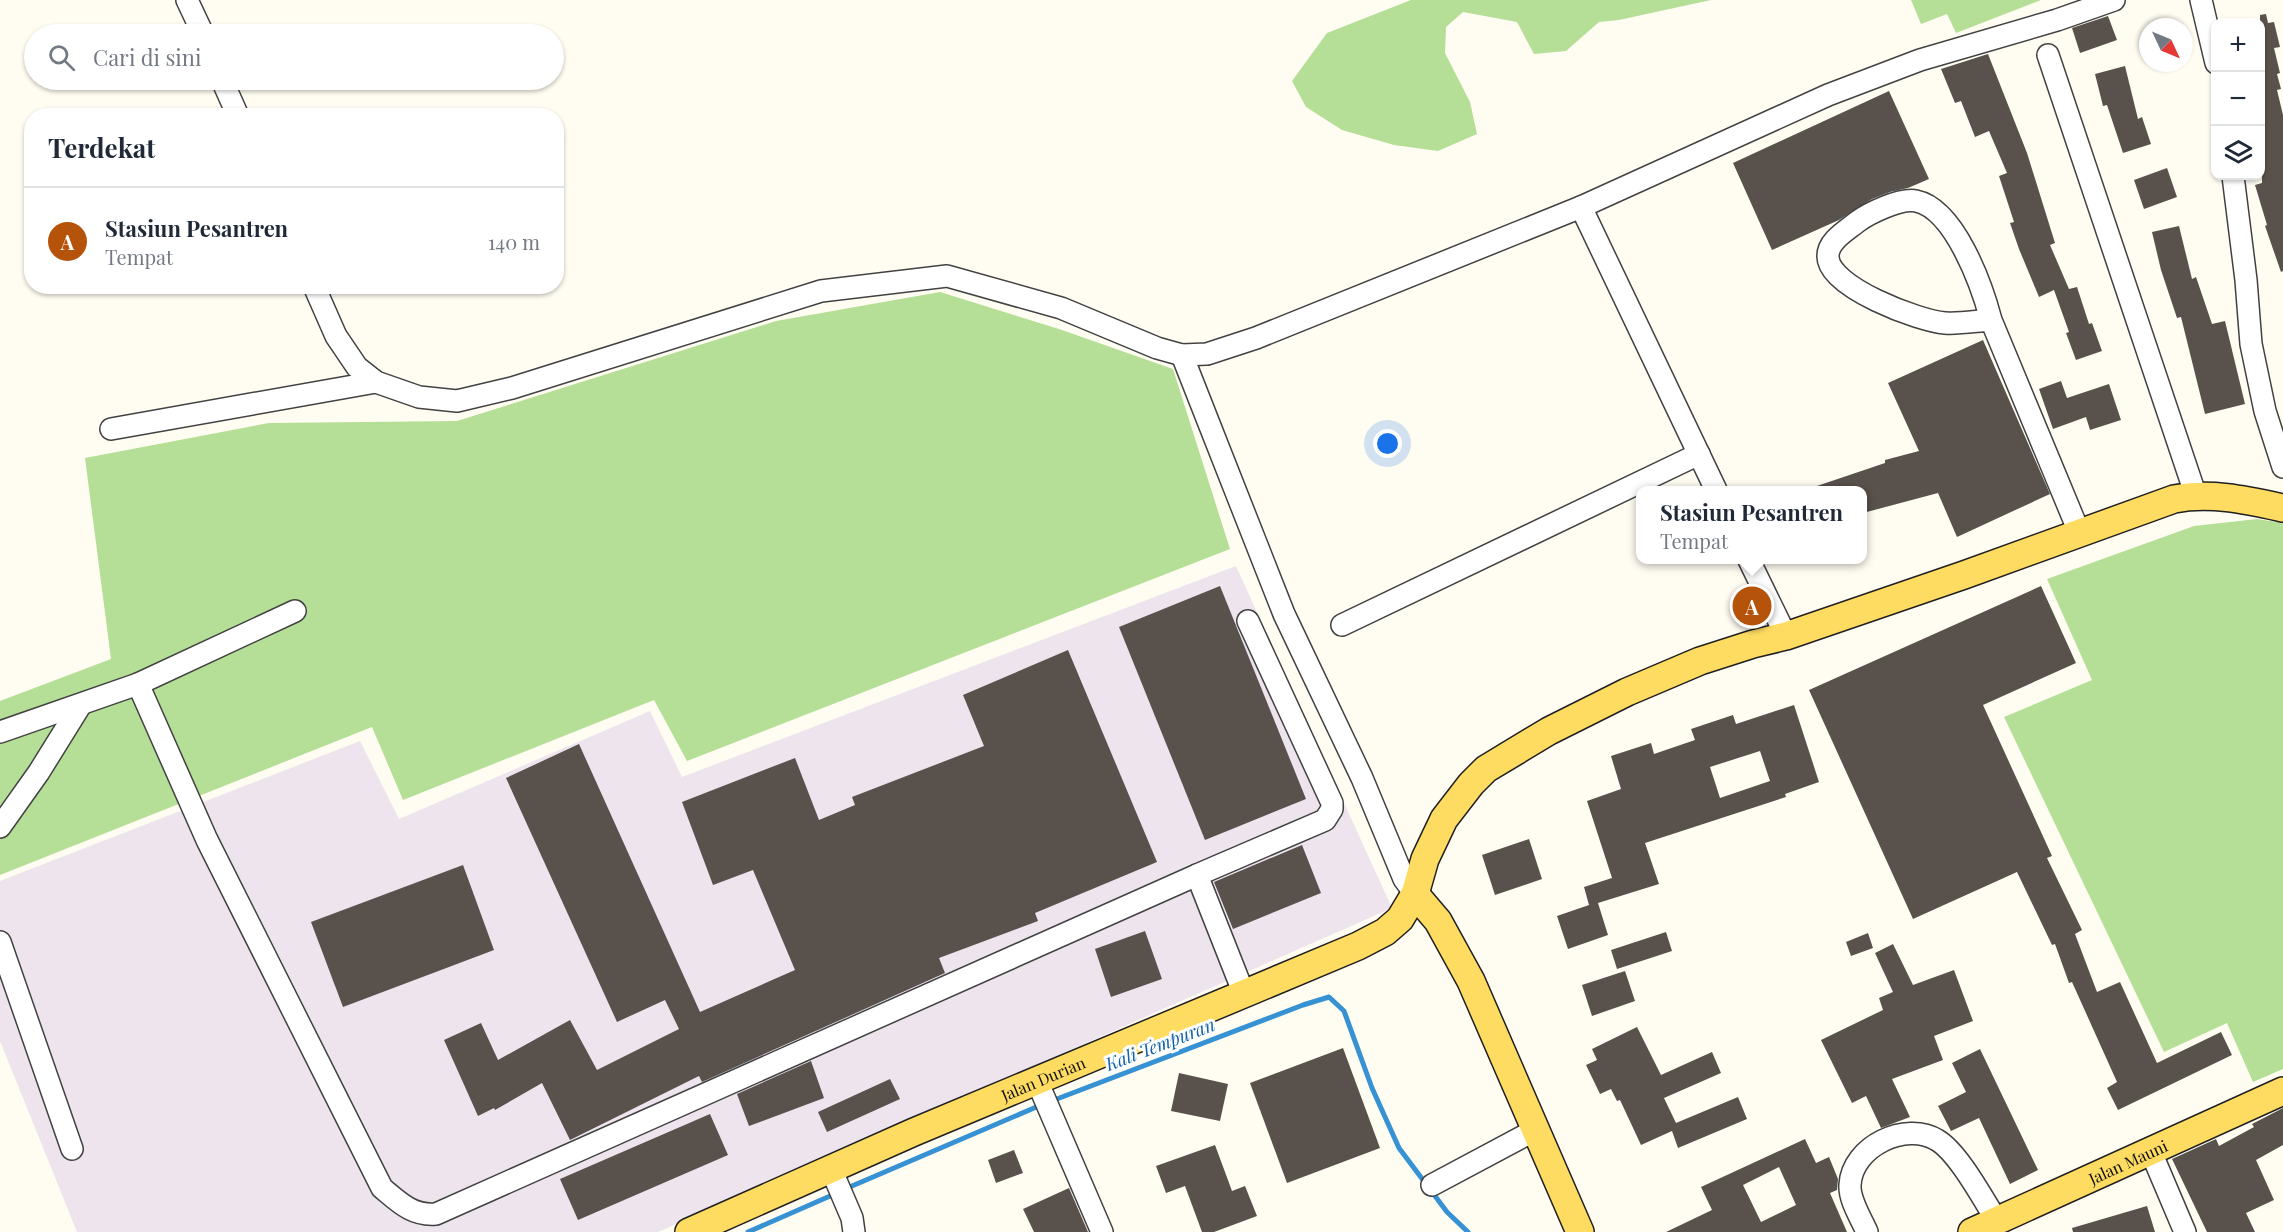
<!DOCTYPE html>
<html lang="id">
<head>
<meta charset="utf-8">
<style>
	body { margin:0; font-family:"Playfair Display",serif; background:#f6f6f7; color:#1f2937 }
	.controls { position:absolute; right:18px; top:18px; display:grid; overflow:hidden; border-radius:12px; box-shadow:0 2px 4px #0004 }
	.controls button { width:54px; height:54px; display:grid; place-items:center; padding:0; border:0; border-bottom:2px solid #e0e1e3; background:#fff; color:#1f2937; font:30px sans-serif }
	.compass { position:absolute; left:2139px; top:18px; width:54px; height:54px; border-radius:50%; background:#fff; box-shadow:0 2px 4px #0004; rotate:134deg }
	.you { position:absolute; left:1388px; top:444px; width:21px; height:21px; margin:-15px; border:4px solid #fff; border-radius:50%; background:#1a73e8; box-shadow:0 0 0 9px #1a73e833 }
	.badge { display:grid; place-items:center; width:39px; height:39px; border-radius:50%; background:#b45309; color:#fff; font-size:20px; font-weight:700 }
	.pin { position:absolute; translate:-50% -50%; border:3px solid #fff; box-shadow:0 2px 6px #0006 }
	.popup { position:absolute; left:1636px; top:486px; width:231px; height:78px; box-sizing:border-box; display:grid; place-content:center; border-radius:12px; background:#fff; filter:drop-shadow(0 2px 4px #0005); font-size:20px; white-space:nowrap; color:#747a83 }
	.popup b { font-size:22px; color:#1f2937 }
	.popup::after { content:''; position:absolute; left:50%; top:100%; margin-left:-12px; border:12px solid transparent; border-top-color:#fff }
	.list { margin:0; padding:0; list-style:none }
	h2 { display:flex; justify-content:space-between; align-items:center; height:78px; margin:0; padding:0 24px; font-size:26px }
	h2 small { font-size:20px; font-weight:400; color:#747a83 }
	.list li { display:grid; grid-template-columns:39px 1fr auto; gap:18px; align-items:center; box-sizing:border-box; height:108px; padding:0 24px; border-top:2px solid #e0e1e3 }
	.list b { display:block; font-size:22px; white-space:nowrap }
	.list p { margin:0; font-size:20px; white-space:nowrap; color:#747a83 }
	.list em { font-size:20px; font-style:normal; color:#747a83 }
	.icon { flex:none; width:33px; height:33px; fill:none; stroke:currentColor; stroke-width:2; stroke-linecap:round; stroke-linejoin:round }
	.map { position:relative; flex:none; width:2283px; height:1232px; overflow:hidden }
	.search { position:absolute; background:#fff; box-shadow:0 2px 4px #0004; left:24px; top:24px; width:540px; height:66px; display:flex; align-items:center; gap:15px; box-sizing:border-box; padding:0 21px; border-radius:33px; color:#747a83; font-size:22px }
	.panel { position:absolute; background:#fff; box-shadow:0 2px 4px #0004; left:24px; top:108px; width:540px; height:186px; border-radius:24px }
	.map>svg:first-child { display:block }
	.industrial { fill:#ede4ee }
	.forest { fill:#b5de97 }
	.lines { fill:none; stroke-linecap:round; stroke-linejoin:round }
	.stream { stroke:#3792d4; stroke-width:5 }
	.building { fill:#59514b; fill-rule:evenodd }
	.minor-casing { stroke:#424242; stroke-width:24 }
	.major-casing { stroke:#202020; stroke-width:30 }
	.minor { stroke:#fff; stroke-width:21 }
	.major { stroke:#fedc62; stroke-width:27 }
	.labels { text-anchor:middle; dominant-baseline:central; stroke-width:6; stroke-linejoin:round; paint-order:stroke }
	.street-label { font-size:16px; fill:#0f0f0f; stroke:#fff }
	.water-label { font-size:18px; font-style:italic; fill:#1163a8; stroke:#fff }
</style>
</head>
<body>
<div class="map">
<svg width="2283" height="1232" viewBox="0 0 2283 1232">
	<rect width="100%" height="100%" fill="#fffdf2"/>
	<path class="industrial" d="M 1236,566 L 1392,908 L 658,1232 L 77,1232 L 0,1041 L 0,881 L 360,741 L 399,819 L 650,711 L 682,777 Z"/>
	<g class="forest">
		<path d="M 1411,0 L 1711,0 L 1619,20 L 1599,22 L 1566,51 L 1534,54 L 1517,22 L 1463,12 L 1446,27 L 1445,53 L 1470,102 L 1477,134 L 1438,151 L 1394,145 L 1342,130 L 1306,107 L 1292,81 L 1327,33 Z"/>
		<path d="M 1911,0 L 2041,0 L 1956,33 L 1947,14 L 1921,24 Z"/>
		<path d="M 940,292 L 1059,329 L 1173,369 L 1230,549 L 687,761 L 654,700 L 403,800 L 372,727 L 0,875 L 0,701 L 111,659 L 85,458 L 269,423 L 457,421 L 776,321 Z"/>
		<path d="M 2257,519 L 2283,523 L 2283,1069 L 2253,1082 L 2227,1023 L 2164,1052 L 2004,717 L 2092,680 L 2047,579 L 2194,526 Z"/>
	</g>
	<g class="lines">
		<g class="stream">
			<path d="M 1049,1102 L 1303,1005 L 1329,997 L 1344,1011 L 1372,1088 L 1399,1148 L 1447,1212 L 1468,1232"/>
			<path d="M 845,1189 L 1041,1105"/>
			<path d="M 748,1232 L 837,1193"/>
		</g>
	</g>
	<g class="building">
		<path d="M 2266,14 L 2268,23 L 2274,22 L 2280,47 L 2274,48 L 2280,73 L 2277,74 L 2281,89 L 2277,90 L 2283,115 L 2283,271 L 2281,272 L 2265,226 L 2267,225 L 2255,185 L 2262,183 L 2260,15 Z"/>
		<path d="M 2108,16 L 2117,40 L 2080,53 L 2072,28 Z"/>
		<path d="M 1988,54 L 2027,153 L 2055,243 L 2050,245 L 2069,289 L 2077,287 L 2089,324 L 2092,323 L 2102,351 L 2076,360 L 2066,333 L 2069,332 L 2054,290 L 2039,297 L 2019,249 L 2010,223 L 2014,222 L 1999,176 L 2007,173 L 1989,131 L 1975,137 L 1961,101 L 1955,103 L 1941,69 Z"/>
		<path d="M 2125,66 L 2138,119 L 2142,117 L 2151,144 L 2123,153 L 2107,105 L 2103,106 L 2095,74 Z"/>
		<path d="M 1889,91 L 1929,179 L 1908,188 L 1890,192 L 1872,199 L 1839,220 L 1772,250 L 1733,163 Z"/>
		<path d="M 2167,168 L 2177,197 L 2144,209 L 2134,180 Z"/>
		<path d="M 2179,226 L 2192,279 L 2196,277 L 2212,324 L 2225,321 L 2245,404 L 2205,414 L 2181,317 L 2177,318 L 2161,270 L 2152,232 Z"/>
		<path d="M 1983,340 L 2050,494 L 1957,537 L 1938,493 L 1863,513 L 1863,490 L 1812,490 L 1811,488 L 1885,463 L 1885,460 L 1919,451 L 1888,383 Z"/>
		<path d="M 2061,381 L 2067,398 L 2109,384 L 2121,420 L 2090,430 L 2086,417 L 2053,429 L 2039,389 Z"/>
		<path d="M 1220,586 L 1306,799 L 1205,840 L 1119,627 Z"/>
		<path d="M 2041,586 L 2076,663 L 1983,705 L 2052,856 L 2047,858 L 2082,930 L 2075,934 L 2097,992 L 2120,982 L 2157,1063 L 2221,1032 L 2232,1055 L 2118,1110 L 2107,1088 L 2117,1082 L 2072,982 L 2069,983 L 2055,944 L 2052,945 L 2017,872 L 1913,919 L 1809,690 Z"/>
		<path d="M 1750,591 L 1763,618 L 1745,625 L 1733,598 Z"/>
		<path d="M 1068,650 L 1157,862 L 1035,913 L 1038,921 L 939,958 L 945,973 L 702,1082 L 699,1076 L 570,1140 L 542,1083 L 495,1110 L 494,1108 L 478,1116 L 444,1040 L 481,1023 L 498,1060 L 570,1020 L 597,1070 L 679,1029 L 665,1000 L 617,1022 L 506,778 L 579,744 L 700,1012 L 795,970 L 753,870 L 713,885 L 682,802 L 795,758 L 819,820 L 855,805 L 852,797 L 984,746 L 963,695 Z"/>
		<path d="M 1794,705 L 1819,782 L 1785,794 L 1786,797 L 1645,843 L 1659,884 L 1598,903 L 1608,935 L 1568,949 L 1557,916 L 1589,905 L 1584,887 L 1612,878 L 1587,801 L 1621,789 L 1611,756 L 1651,743 L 1654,754 L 1695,740 L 1691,729 L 1733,715 L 1736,724 ZM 1760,751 L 1770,781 L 1720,798 L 1710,767 Z"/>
		<path d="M 1529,839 L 1542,879 L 1495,895 L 1482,855 Z"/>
		<path d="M 1302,845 L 1321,893 L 1233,929 L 1214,882 Z"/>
		<path d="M 463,865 L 494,950 L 343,1007 L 311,922 Z"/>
		<path d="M 1145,931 L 1162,979 L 1111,997 L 1095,949 Z"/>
		<path d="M 1666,932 L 1672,951 L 1617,969 L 1611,950 Z"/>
		<path d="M 1868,933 L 1873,948 L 1851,956 L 1846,942 Z"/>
		<path d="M 1893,944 L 1913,985 L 1954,970 L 1973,1021 L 1934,1036 L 1943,1060 L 1892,1079 L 1910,1117 L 1881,1128 L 1866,1096 L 1852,1103 L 1821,1040 L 1883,1010 L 1879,998 L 1893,992 L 1875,953 Z"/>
		<path d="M 1625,971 L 1635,1001 L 1592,1016 L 1582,985 Z"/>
		<path d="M 1637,1027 L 1661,1075 L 1712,1052 L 1721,1073 L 1664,1098 L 1676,1123 L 1738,1097 L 1747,1119 L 1678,1148 L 1672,1131 L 1641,1145 L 1620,1100 L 1617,1101 L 1611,1089 L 1600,1094 L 1586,1065 L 1597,1060 L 1592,1049 Z"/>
		<path d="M 1343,1048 L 1380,1148 L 1287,1183 L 1250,1083 Z"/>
		<path d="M 1980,1049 L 2038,1170 L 2010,1184 L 1979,1118 L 1951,1131 L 1938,1106 L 1966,1092 L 1952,1063 Z"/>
		<path d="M 811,1061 L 824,1098 L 749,1126 L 737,1094 Z"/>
		<path d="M 1179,1073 L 1228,1084 L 1220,1121 L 1171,1111 Z"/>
		<path d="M 890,1079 L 900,1099 L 827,1132 L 818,1112 Z"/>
		<path d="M 2283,1108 L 2283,1145 L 2256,1160 L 2274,1200 L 2246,1213 L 2255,1232 L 2207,1232 L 2172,1159 L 2216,1139 L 2219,1146 L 2254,1127 L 2252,1124 Z"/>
		<path d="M 710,1114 L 728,1155 L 578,1220 L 560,1179 Z"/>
		<path d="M 1805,1139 L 1816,1163 L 1829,1157 L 1838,1179 L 1837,1190 L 1830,1193 L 1847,1232 L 1666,1232 L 1712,1210 L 1701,1187 ZM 1779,1167 L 1796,1205 L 1761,1222 L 1743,1185 Z"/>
		<path d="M 1215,1145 L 1232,1191 L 1245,1186 L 1257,1216 L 1214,1232 L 1202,1232 L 1185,1186 L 1166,1193 L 1156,1166 Z"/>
		<path d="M 1014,1150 L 1023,1173 L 996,1183 L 988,1160 Z"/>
		<path d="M 1069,1188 L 1088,1232 L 1034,1232 L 1023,1209 Z"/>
		<path d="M 2147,1206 L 2155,1232 L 2073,1232 L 2072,1228 Z"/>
	</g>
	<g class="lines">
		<defs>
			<g id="minor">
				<path d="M 187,0 L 203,34"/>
				<path d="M 2201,0 L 2216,63"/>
				<path d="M 2048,55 L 2196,496"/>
				<path d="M 222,80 L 238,116"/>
				<path d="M 2233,176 L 2246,280 L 2251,344 L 2265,411 L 2283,467"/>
				<path d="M 1581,207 L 1716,490"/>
				<path d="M 314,286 L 336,336 L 357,367 L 376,382 L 419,397 L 457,401 L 512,388 L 821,291 L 947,276 L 1061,308 L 1157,348 L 1182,355 L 1207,354 L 1256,338 L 1581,207 L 1828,95 L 1920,60 L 2057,20 L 2114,0"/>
				<path d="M 1991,320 C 1976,321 1960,324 1945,323 C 1919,321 1827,287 1828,256 C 1828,241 1846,231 1857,222 C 1869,213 1900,198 1916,201 C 1955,209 1982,286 1991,320 L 2079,532"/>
				<path d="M 1182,355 L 1284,614 L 1362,778 L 1404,879 L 1415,894"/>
				<path d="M 111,429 L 376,382"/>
				<path d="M 1749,560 L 1786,636"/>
				<path d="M 1342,625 L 1699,454"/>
				<path d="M 138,684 L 295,611"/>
				<path d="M 0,732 L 138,684 L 207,840 L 382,1188 C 399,1202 412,1216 436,1214 L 1197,875 L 1244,994"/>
				<path d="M 0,827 L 39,772 L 80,706"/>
				<path d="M 1197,875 L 1325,820 L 1332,809 L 1332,803 L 1248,621"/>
				<path d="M 0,942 L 72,1149"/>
				<path d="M 1037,1081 L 1102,1232"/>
				<path d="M 2151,1152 L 2185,1232"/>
				<path d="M 831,1169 L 852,1218 L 854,1232"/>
				<path d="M 1432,1185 L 1535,1130"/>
				<path d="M 1867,1232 C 1861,1218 1849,1200 1850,1185 C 1852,1146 1906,1121 1937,1140 C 1958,1152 1983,1199 1997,1221"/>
			</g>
			<g id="major">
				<path d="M 1415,894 L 1438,921 L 1471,981 L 1580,1232"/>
				<path id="s1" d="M 689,1232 L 914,1132 L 1358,946 L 1385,932 L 1400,919 L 1415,894 L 1425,859 L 1444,819 L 1471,784 L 1486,769 L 1549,731 L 1627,692 L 1700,661 L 1753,644 L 1786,636 L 1964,575 L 2174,499 C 2211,492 2246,500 2283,508"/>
				<path id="s2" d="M 1972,1232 L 2283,1091"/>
			</g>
		</defs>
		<use href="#minor" class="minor-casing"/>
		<use href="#major" class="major-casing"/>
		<use href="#minor" class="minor"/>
		<use href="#major" class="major"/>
	</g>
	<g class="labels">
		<g class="street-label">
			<text stroke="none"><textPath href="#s1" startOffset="386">Jalan Durian</textPath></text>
			<text stroke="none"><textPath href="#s2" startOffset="171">Jalan Mauni</textPath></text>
		</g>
		<g class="water-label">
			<text transform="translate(1160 1044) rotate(-21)">Kali Tempuran</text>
		</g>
	</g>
</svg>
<div class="controls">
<button>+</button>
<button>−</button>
<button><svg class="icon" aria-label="layers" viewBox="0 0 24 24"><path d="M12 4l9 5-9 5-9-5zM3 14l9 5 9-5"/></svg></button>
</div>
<svg class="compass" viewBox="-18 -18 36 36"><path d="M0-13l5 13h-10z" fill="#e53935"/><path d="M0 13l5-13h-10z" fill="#747a83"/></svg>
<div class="you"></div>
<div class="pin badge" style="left:1752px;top:606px">A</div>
<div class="popup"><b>Stasiun Pesantren</b>Tempat</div>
<div class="search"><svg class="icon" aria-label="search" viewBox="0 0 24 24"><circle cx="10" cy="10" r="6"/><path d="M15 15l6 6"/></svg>Cari di sini</div>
<section class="panel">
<h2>Terdekat<small></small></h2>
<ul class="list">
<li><span class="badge">A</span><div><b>Stasiun Pesantren</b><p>Tempat</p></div><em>140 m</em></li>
</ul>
</section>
</div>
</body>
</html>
